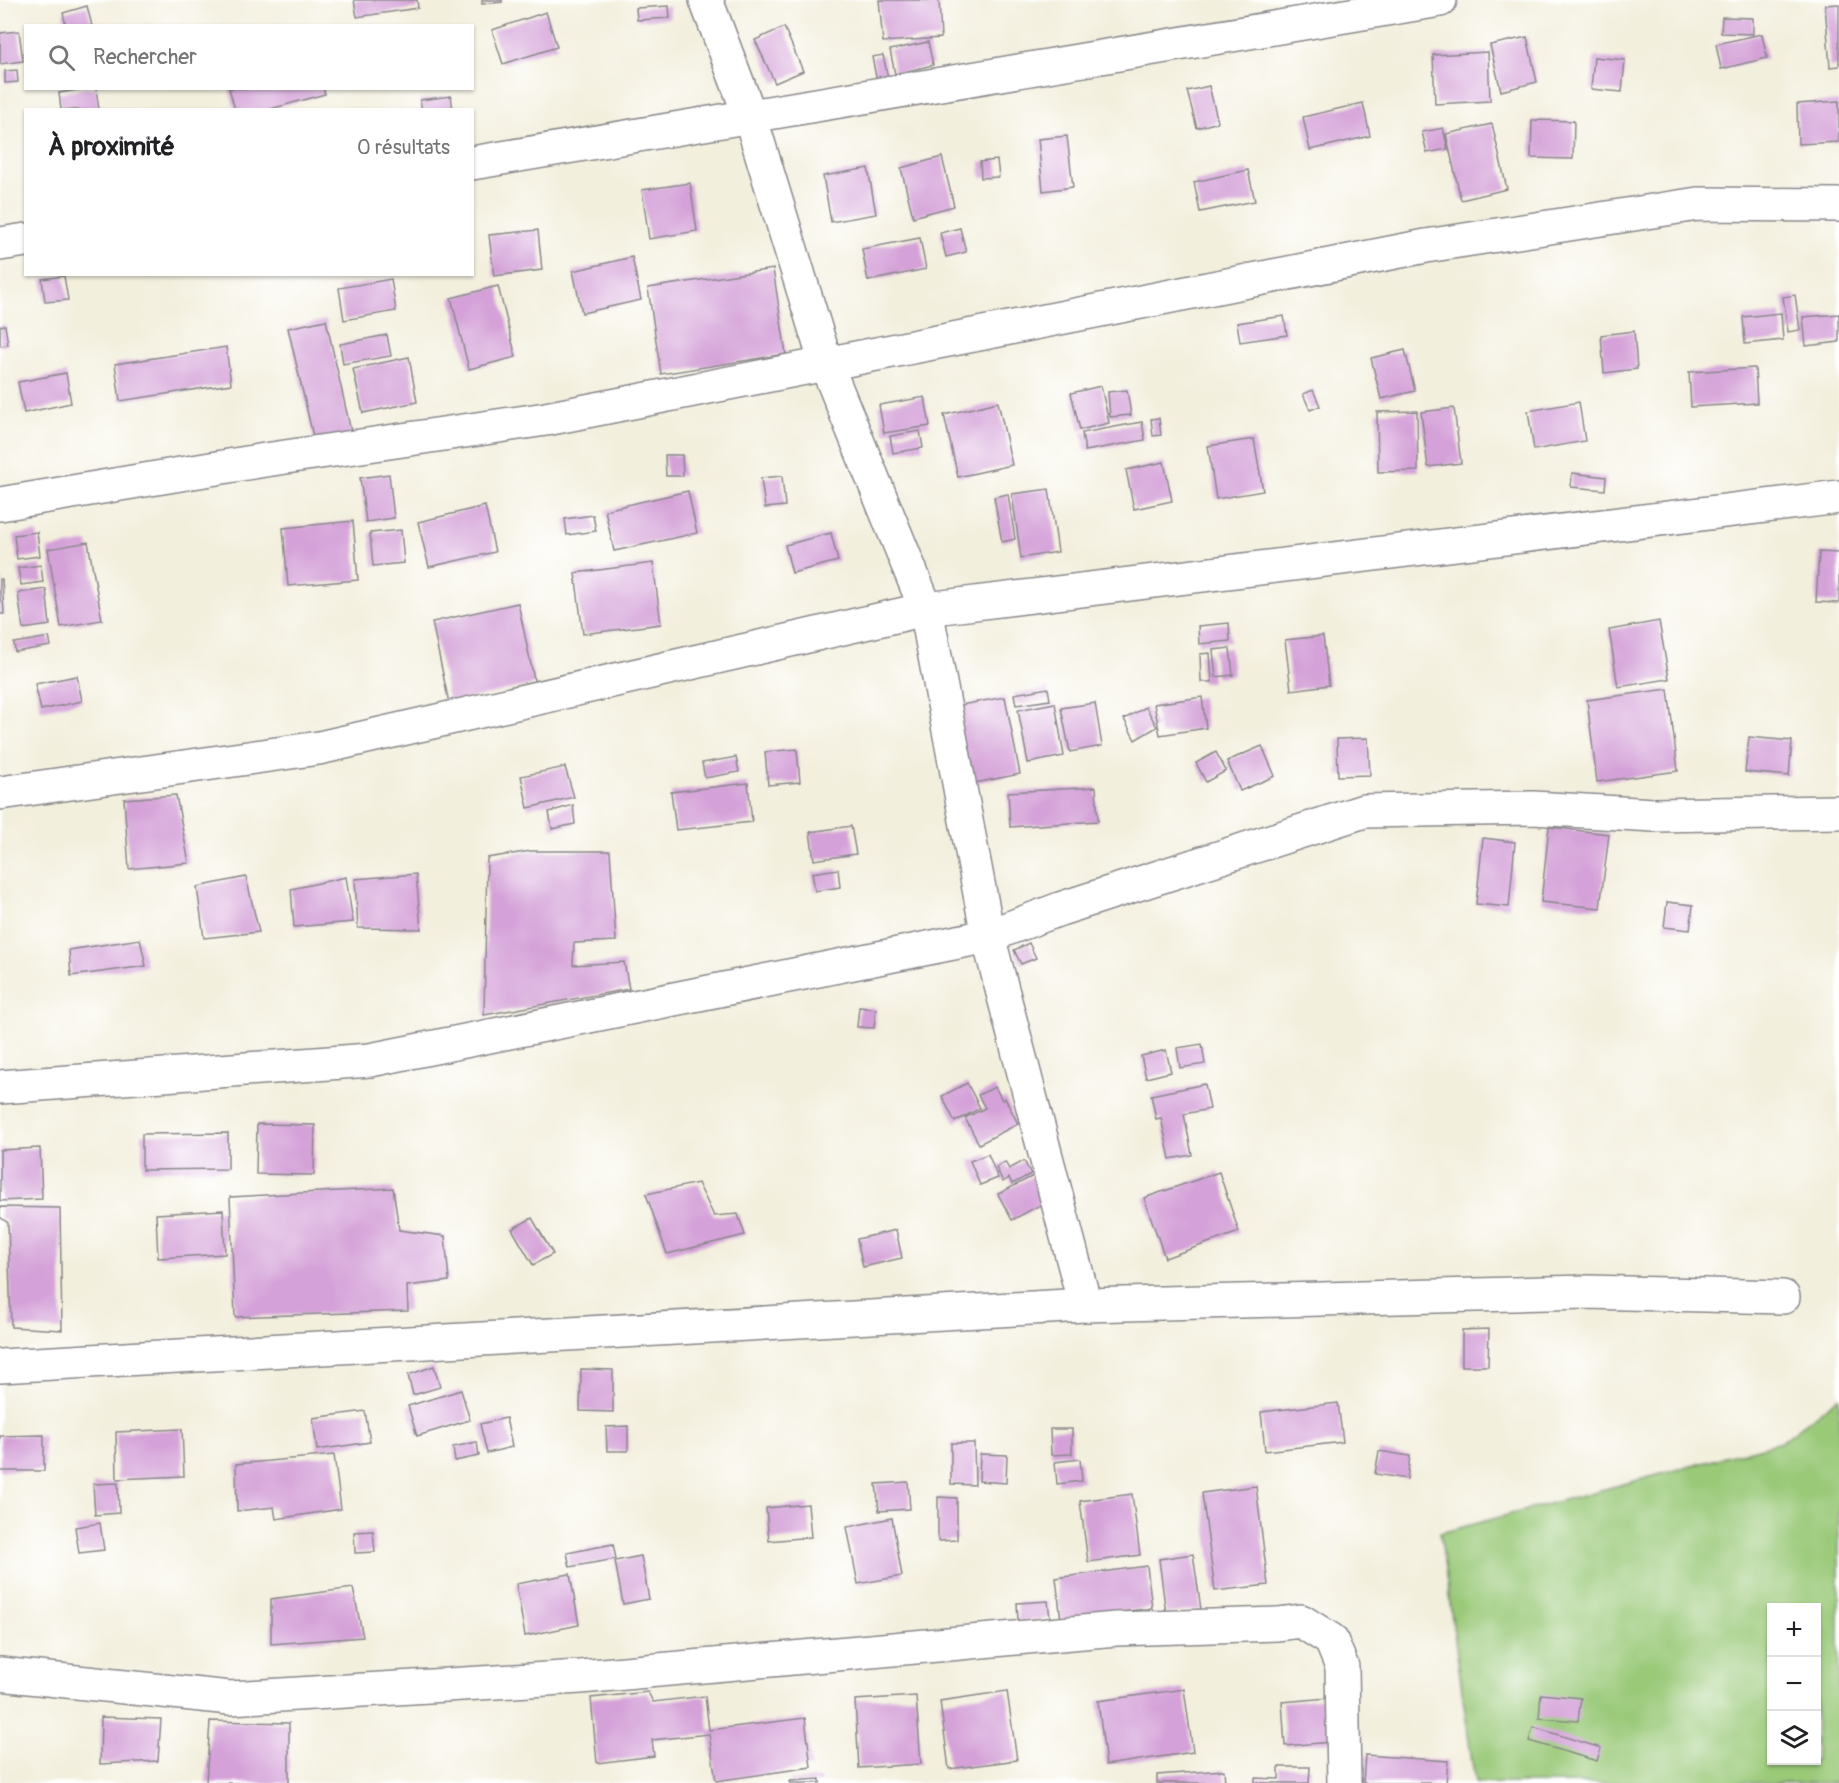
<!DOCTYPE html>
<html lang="fr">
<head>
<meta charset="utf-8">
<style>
	body { margin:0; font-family:Pangolin,sans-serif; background:#f2f2f2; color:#202124 }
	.controls { position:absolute; right:18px; bottom:18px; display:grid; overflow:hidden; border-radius:0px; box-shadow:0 2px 4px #0004 }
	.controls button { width:54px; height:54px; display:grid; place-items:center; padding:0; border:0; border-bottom:2px solid #e0e0e0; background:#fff; color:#202124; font:30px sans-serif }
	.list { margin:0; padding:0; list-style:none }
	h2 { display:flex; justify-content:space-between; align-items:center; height:78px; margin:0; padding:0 24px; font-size:26px }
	h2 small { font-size:20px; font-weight:400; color:#757577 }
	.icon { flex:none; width:33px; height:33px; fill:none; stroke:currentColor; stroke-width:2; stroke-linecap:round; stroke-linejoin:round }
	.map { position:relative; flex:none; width:1839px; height:1783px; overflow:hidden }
	.search { position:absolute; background:#fff; box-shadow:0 2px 4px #0004; left:24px; top:24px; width:450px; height:66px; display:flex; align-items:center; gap:15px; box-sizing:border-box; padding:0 21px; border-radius:0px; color:#757577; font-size:22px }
	.panel { position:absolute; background:#fff; box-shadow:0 2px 4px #0004; left:24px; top:108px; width:450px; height:168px; border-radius:0px }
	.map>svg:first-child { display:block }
	.green { fill:#9ac978; stroke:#5e765a; stroke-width:1.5; fill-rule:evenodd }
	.building { fill:#d4a1d8 }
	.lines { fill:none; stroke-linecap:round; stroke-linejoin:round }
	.minor-casing { stroke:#8a888c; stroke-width:36 }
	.minor { stroke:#fff; stroke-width:33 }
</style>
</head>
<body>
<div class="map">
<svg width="1839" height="1783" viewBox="0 0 1839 1783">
	<rect width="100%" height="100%" fill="#fff"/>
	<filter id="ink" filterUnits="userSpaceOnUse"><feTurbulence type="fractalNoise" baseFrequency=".0167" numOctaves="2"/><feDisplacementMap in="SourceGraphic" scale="12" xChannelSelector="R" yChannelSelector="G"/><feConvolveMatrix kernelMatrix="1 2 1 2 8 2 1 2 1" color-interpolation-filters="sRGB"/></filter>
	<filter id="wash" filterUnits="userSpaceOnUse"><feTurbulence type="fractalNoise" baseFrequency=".008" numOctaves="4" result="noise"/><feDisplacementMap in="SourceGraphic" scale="24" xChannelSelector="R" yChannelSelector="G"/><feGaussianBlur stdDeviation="1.35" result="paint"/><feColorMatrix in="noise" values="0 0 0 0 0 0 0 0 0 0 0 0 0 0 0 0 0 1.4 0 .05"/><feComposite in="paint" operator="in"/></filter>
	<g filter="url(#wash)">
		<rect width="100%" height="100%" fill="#f3efdd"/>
		<path class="green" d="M 1839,1397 L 1839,1783 L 1475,1783 L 1440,1533 L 1781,1442 ZM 1772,1608 L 1816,1608 L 1816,1760 L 1772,1760 Z"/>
		<g id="blocks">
			<g class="building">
				<path d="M 354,0 L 417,0 L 418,8 L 357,17 Z"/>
				<path d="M 482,0 L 502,0 L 502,2 L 482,4 Z"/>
				<path d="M 879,0 L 939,0 L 941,38 L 883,42 Z"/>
				<path d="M 1839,4 L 1839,66 L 1830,67 L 1825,5 Z"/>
				<path d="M 87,6 L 92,26 L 66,26 L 63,13 Z"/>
				<path d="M 669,6 L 670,18 L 637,20 L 636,8 Z"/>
				<path d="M 546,12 L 557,47 L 503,64 L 492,30 Z"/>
				<path d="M 1722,17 L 1753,18 L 1753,34 L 1721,33 Z"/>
				<path d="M 784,27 L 803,71 L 775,83 L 755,40 Z"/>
				<path d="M 19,31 L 23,61 L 0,64 L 0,33 Z"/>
				<path d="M 1762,34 L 1767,58 L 1721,69 L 1716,44 Z"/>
				<path d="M 1527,37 L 1537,82 L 1501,91 L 1490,45 Z"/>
				<path d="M 928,42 L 933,65 L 895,74 L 890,50 Z"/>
				<path d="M 1488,52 L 1490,101 L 1435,104 L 1433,55 Z"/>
				<path d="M 883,55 L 888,78 L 877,82 L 872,57 Z"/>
				<path d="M 1594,57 L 1625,60 L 1622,92 L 1591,89 Z"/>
				<path d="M 17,70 L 18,82 L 5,83 L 5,71 Z"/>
				<path d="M 1209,86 L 1218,122 L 1197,128 L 1187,91 Z"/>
				<path d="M 90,88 L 96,88 L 99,110 L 61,110 L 59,93 Z"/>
				<path d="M 229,88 L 323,88 L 325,94 L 267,110 L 235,110 Z"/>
				<path d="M 451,96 L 453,110 L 422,110 L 420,100 Z"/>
				<path d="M 1839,101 L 1839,142 L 1798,144 L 1797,104 Z"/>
				<path d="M 1363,103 L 1370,136 L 1310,150 L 1303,117 Z"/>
				<path d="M 1532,120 L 1574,121 L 1573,159 L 1531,158 Z"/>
				<path d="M 1492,124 L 1507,189 L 1461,200 L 1446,134 Z"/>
				<path d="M 1443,128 L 1448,149 L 1427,153 L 1422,132 Z"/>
				<path d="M 1067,136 L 1073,187 L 1043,191 L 1038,139 Z"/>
				<path d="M 942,157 L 954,206 L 913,217 L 901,168 Z"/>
				<path d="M 997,160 L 999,177 L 981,178 L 980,162 Z"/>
				<path d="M 868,168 L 876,214 L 831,222 L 823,176 Z"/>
				<path d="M 1248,170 L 1255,201 L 1200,212 L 1194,182 Z"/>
				<path d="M 690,183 L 697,231 L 649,239 L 642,190 Z"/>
				<path d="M 960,228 L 966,252 L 946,257 L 940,233 Z"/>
				<path d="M 538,230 L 542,270 L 494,276 L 489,235 Z"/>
				<path d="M 920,238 L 926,269 L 868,281 L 862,249 Z"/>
				<path d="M 632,257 L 641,300 L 582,313 L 573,271 Z"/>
				<path d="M 773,269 L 786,354 L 661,374 L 648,288 Z"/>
				<path d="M 64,276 L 68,300 L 45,302 L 42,279 Z"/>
				<path d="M 391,279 L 396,311 L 344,320 L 339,288 Z"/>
				<path d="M 498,286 L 516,357 L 469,369 L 451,298 Z"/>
				<path d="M 1795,295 L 1800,330 L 1788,332 L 1783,297 Z"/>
				<path d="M 1781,313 L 1783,340 L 1745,344 L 1743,317 Z"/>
				<path d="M 1839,314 L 1839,342 L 1806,346 L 1803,317 Z"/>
				<path d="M 1284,316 L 1287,335 L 1240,342 L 1237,323 Z"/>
				<path d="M 326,320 L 352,436 L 315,445 L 288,328 Z"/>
				<path d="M 5,325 L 8,345 L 0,346 L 0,326 Z"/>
				<path d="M 1634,331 L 1637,369 L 1604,373 L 1601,335 Z"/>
				<path d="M 387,335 L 391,356 L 343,364 L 340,344 Z"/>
				<path d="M 226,347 L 231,384 L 120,401 L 115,364 Z"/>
				<path d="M 1405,350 L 1415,391 L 1381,399 L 1371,358 Z"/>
				<path d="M 409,357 L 417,402 L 363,413 L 353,369 Z"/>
				<path d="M 1755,368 L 1757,403 L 1691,407 L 1689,372 Z"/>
				<path d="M 66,373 L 71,403 L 24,413 L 18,382 Z"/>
				<path d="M 1101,386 L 1109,423 L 1080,430 L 1071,393 Z"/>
				<path d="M 1127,390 L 1131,415 L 1110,417 L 1108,392 Z"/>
				<path d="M 1313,390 L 1320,406 L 1310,410 L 1303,394 Z"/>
				<path d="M 925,397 L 930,426 L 884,433 L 879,405 Z"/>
				<path d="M 998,402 L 1012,465 L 958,477 L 944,415 Z"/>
				<path d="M 1579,402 L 1585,441 L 1534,450 L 1528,411 Z"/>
				<path d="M 1454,408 L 1461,463 L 1428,467 L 1421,412 Z"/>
				<path d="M 1417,411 L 1418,471 L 1378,472 L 1377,412 Z"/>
				<path d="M 1159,418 L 1161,435 L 1153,436 L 1151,419 Z"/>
				<path d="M 1142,422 L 1145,440 L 1085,451 L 1082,433 Z"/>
				<path d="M 920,431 L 923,448 L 893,453 L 890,436 Z"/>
				<path d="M 1254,439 L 1263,491 L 1216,499 L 1208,446 Z"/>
				<path d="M 665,455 L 682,455 L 683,476 L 666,476 Z"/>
				<path d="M 1164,462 L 1172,501 L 1134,509 L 1126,470 Z"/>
				<path d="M 1572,473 L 1606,477 L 1605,490 L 1571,487 Z"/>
				<path d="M 389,474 L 394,518 L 366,522 L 360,478 Z"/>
				<path d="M 782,476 L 785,506 L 765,508 L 761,478 Z"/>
				<path d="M 1049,489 L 1058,552 L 1021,558 L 1012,494 Z"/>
				<path d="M 688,491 L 697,533 L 614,551 L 605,510 Z"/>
				<path d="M 1008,494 L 1015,539 L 1002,542 L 994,497 Z"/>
				<path d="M 485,506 L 495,552 L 429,567 L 418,522 Z"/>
				<path d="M 593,515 L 596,531 L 567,535 L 565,519 Z"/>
				<path d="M 353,521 L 358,580 L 288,586 L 283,528 Z"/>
				<path d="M 401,530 L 404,563 L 373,566 L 370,533 Z"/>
				<path d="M 37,532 L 40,556 L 17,559 L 14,535 Z"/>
				<path d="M 831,533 L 838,561 L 792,573 L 785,545 Z"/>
				<path d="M 88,542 L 102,620 L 61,627 L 48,549 Z"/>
				<path d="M 1819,552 L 1839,553 L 1839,603 L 1816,602 Z"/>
				<path d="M 653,563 L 661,624 L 583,634 L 575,573 Z"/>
				<path d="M 41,565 L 43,582 L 21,585 L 18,568 Z"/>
				<path d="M 0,579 L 2,579 L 4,614 L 0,614 Z"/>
				<path d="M 46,589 L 50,625 L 23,629 L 18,593 Z"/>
				<path d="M 518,603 L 535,684 L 449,703 L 432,622 Z"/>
				<path d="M 1659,621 L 1669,679 L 1618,687 L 1609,630 Z"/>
				<path d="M 1229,623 L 1230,641 L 1199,644 L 1198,626 Z"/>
				<path d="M 1323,636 L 1329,685 L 1291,690 L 1285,640 Z"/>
				<path d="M 49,637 L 51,646 L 15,652 L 14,643 Z"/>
				<path d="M 1230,648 L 1233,675 L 1216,677 L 1213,650 Z"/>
				<path d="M 1210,653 L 1212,682 L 1201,682 L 1200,654 Z"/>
				<path d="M 77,676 L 82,701 L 41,710 L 35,684 Z"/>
				<path d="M 1048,688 L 1050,700 L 1016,705 L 1014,694 Z"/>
				<path d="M 1668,689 L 1678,771 L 1597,782 L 1587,700 Z"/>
				<path d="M 1005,697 L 1020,774 L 970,784 L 955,706 Z"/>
				<path d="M 1202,697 L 1206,728 L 1160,735 L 1154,704 Z"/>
				<path d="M 1055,703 L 1064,756 L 1028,763 L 1018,710 Z"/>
				<path d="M 1095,703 L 1102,746 L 1070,752 L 1061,708 Z"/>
				<path d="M 1146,707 L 1157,727 L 1135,740 L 1124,719 Z"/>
				<path d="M 1749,737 L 1792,741 L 1789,776 L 1745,772 Z"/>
				<path d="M 1368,738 L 1370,775 L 1338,776 L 1337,739 Z"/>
				<path d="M 1262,746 L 1275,776 L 1240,791 L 1227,761 Z"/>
				<path d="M 797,749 L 800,782 L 768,785 L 765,752 Z"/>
				<path d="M 1216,752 L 1226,771 L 1206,782 L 1196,763 Z"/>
				<path d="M 736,757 L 739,772 L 705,778 L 702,763 Z"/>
				<path d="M 565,767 L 574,797 L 528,808 L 521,776 Z"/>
				<path d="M 748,783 L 752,822 L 676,830 L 671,792 Z"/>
				<path d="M 1096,787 L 1098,821 L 1010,827 L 1008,792 Z"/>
				<path d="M 176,795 L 189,863 L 129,869 L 124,799 Z"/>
				<path d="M 573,805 L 575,824 L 552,829 L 549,812 Z"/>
				<path d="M 851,826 L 856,854 L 814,860 L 810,832 Z"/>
				<path d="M 1549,827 L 1609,834 L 1600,908 L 1541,902 Z"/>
				<path d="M 1483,838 L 1515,842 L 1509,907 L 1476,904 Z"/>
				<path d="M 531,851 L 610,851 L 616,941 L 574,943 L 573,965 L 624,962 L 629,989 L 484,1015 L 487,858 Z"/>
				<path d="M 838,869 L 840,887 L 815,891 L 812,873 Z"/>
				<path d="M 416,874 L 421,929 L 358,928 L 355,879 Z"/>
				<path d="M 246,877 L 259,932 L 204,938 L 197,887 Z"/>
				<path d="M 346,877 L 353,922 L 294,927 L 291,889 Z"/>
				<path d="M 1667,902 L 1693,905 L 1690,930 L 1664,927 Z"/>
				<path d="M 140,939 L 146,966 L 71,976 L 69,950 Z"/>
				<path d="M 1029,943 L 1036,958 L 1021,964 L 1014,950 Z"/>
				<path d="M 859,1007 L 876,1009 L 874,1028 L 857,1027 Z"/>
				<path d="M 1202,1044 L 1205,1064 L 1180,1068 L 1177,1048 Z"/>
				<path d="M 1166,1050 L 1171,1072 L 1146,1078 L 1141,1056 Z"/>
				<path d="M 967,1083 L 980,1108 L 955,1122 L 942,1096 Z"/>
				<path d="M 1205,1084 L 1210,1109 L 1184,1114 L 1192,1155 L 1170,1159 L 1161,1118 L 1156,1119 L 1151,1095 Z"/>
				<path d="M 995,1087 L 1002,1100 L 1005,1098 L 1018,1124 L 979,1144 L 965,1118 L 985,1108 L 978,1095 Z"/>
				<path d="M 257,1124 L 315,1125 L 314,1175 L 256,1174 Z"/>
				<path d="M 228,1133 L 228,1169 L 142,1170 L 142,1134 Z"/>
				<path d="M 40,1148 L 42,1199 L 0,1201 L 0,1150 Z"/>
				<path d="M 988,1154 L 998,1178 L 980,1185 L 970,1161 Z"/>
				<path d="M 1024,1161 L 1031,1174 L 1012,1184 L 1009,1178 L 1003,1182 L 996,1167 L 1005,1162 L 1009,1169 Z"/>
				<path d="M 1219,1172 L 1239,1232 L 1165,1258 L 1144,1198 Z"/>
				<path d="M 1033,1176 L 1046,1202 L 1012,1220 L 998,1194 Z"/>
				<path d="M 698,1183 L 714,1216 L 738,1214 L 745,1235 L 667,1254 L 646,1194 Z"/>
				<path d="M 393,1188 L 399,1230 L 445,1236 L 449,1281 L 407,1286 L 408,1311 L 235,1317 L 230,1197 Z"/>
				<path d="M 0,1207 L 60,1208 L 62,1330 L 11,1327 L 8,1223 L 0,1217 Z"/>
				<path d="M 223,1210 L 225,1254 L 158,1258 L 156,1214 Z"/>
				<path d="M 532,1218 L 553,1254 L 533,1265 L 512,1229 Z"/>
				<path d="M 896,1230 L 902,1258 L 863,1267 L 857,1239 Z"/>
				<path d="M 1489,1329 L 1488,1366 L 1462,1366 L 1462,1330 Z"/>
				<path d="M 434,1366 L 440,1387 L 413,1395 L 408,1375 Z"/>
				<path d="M 581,1369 L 613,1370 L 613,1412 L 580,1411 Z"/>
				<path d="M 461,1390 L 470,1420 L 417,1436 L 408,1406 Z"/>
				<path d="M 1338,1403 L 1343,1442 L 1265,1451 L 1261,1412 Z"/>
				<path d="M 365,1411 L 370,1442 L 317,1450 L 313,1418 Z"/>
				<path d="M 506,1418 L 512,1447 L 487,1453 L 480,1424 Z"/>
				<path d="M 628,1426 L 628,1451 L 607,1451 L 606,1427 Z"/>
				<path d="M 182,1429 L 184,1476 L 117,1479 L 116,1432 Z"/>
				<path d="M 1050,1429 L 1072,1429 L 1072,1454 L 1051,1455 Z"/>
				<path d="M 44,1435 L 44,1471 L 0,1471 L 0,1436 Z"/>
				<path d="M 477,1442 L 479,1456 L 455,1461 L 453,1447 Z"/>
				<path d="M 951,1443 L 974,1443 L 975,1485 L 951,1484 Z"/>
				<path d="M 1379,1451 L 1410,1456 L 1407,1479 L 1375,1474 Z"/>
				<path d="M 980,1454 L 1007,1455 L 1006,1483 L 979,1481 Z"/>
				<path d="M 334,1455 L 341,1509 L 276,1519 L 274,1507 L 237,1511 L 236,1464 Z"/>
				<path d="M 1080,1459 L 1082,1481 L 1057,1484 L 1055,1462 Z"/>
				<path d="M 908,1482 L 910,1509 L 879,1511 L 876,1484 Z"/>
				<path d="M 118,1483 L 119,1513 L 95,1515 L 93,1484 Z"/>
				<path d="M 1256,1486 L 1268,1585 L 1215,1591 L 1202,1493 Z"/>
				<path d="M 1132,1494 L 1140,1555 L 1088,1562 L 1080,1501 Z"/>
				<path d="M 938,1497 L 957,1498 L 957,1540 L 938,1541 Z"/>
				<path d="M 808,1504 L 811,1537 L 769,1541 L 766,1508 Z"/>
				<path d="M 892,1518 L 902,1576 L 858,1584 L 847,1527 Z"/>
				<path d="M 100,1523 L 104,1550 L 79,1553 L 75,1527 Z"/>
				<path d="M 373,1531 L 375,1552 L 355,1553 L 354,1532 Z"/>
				<path d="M 613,1544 L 616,1559 L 570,1567 L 567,1553 Z"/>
				<path d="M 1193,1554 L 1201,1609 L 1166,1614 L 1159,1559 Z"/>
				<path d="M 641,1556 L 649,1599 L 623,1604 L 615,1561 Z"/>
				<path d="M 1147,1566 L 1152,1608 L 1061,1620 L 1056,1578 Z"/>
				<path d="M 570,1574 L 579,1625 L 525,1636 L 516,1584 Z"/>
				<path d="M 353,1588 L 363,1637 L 271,1644 L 271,1599 Z"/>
				<path d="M 1048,1601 L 1050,1618 L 1018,1621 L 1017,1603 Z"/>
				<path d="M 1184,1689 L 1193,1752 L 1106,1765 L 1098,1701 Z"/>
				<path d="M 1007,1691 L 1017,1760 L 949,1769 L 940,1701 Z"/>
				<path d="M 648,1692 L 653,1702 L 705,1696 L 709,1730 L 805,1718 L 811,1767 L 716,1781 L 709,1734 L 652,1740 L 654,1756 L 597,1763 L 591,1698 Z"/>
				<path d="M 1541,1694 L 1581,1698 L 1578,1721 L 1539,1718 Z"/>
				<path d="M 916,1696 L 921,1764 L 859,1768 L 855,1700 Z"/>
				<path d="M 1328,1698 L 1332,1742 L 1285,1746 L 1282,1702 Z"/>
				<path d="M 101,1717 L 161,1719 L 158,1761 L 100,1764 Z"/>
				<path d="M 210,1721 L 289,1723 L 289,1783 L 206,1783 Z"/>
				<path d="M 1533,1727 L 1601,1748 L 1597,1761 L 1529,1741 Z"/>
				<path d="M 1365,1755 L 1448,1761 L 1446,1783 L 1363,1783 Z"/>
				<path d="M 1279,1767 L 1310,1767 L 1309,1783 L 1255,1783 L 1255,1778 L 1279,1779 Z"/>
				<path d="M 1224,1770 L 1225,1783 L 1157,1783 L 1157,1775 Z"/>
				<path d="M 820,1779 L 820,1783 L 790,1783 L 790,1781 Z"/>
			</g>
		</g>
	</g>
	<g filter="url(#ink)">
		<use href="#blocks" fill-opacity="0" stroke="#8a888c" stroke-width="1.5"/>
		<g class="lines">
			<defs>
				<g id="minor">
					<path d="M 706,0 L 750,116 L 826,364 L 926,609 L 988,936 L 1085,1305"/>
					<path d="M 472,163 L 1440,0"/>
					<path d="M 0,244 L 26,240"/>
					<path d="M 0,504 L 265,460 L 546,419 L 1426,246 L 1698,204 L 1839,205"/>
					<path d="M 0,793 L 319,748 L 926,609 L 1839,497"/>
					<path d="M 0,1087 L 370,1060 L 988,936 L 1060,909 L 1364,811 L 1533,808 L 1654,815 L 1839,812"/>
					<path d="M 0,1366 L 1085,1305 L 1587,1292 L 1783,1297"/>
					<path d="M 0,1674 L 230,1698 L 580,1677 L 1116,1629 L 1278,1624 L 1301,1621 L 1331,1640 L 1342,1667 L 1344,1783"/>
				</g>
			</defs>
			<use href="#minor" class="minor-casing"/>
			<use href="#minor" class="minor"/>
		</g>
	</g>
</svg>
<div class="controls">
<button>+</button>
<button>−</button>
<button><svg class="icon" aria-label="layers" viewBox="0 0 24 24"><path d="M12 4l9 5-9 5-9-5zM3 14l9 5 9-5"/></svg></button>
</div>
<div class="search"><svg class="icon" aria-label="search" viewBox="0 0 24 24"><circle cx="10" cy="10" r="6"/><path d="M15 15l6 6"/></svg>Rechercher</div>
<section class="panel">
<h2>À proximité<small>0 résultats</small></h2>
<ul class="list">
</ul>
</section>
</div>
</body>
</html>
